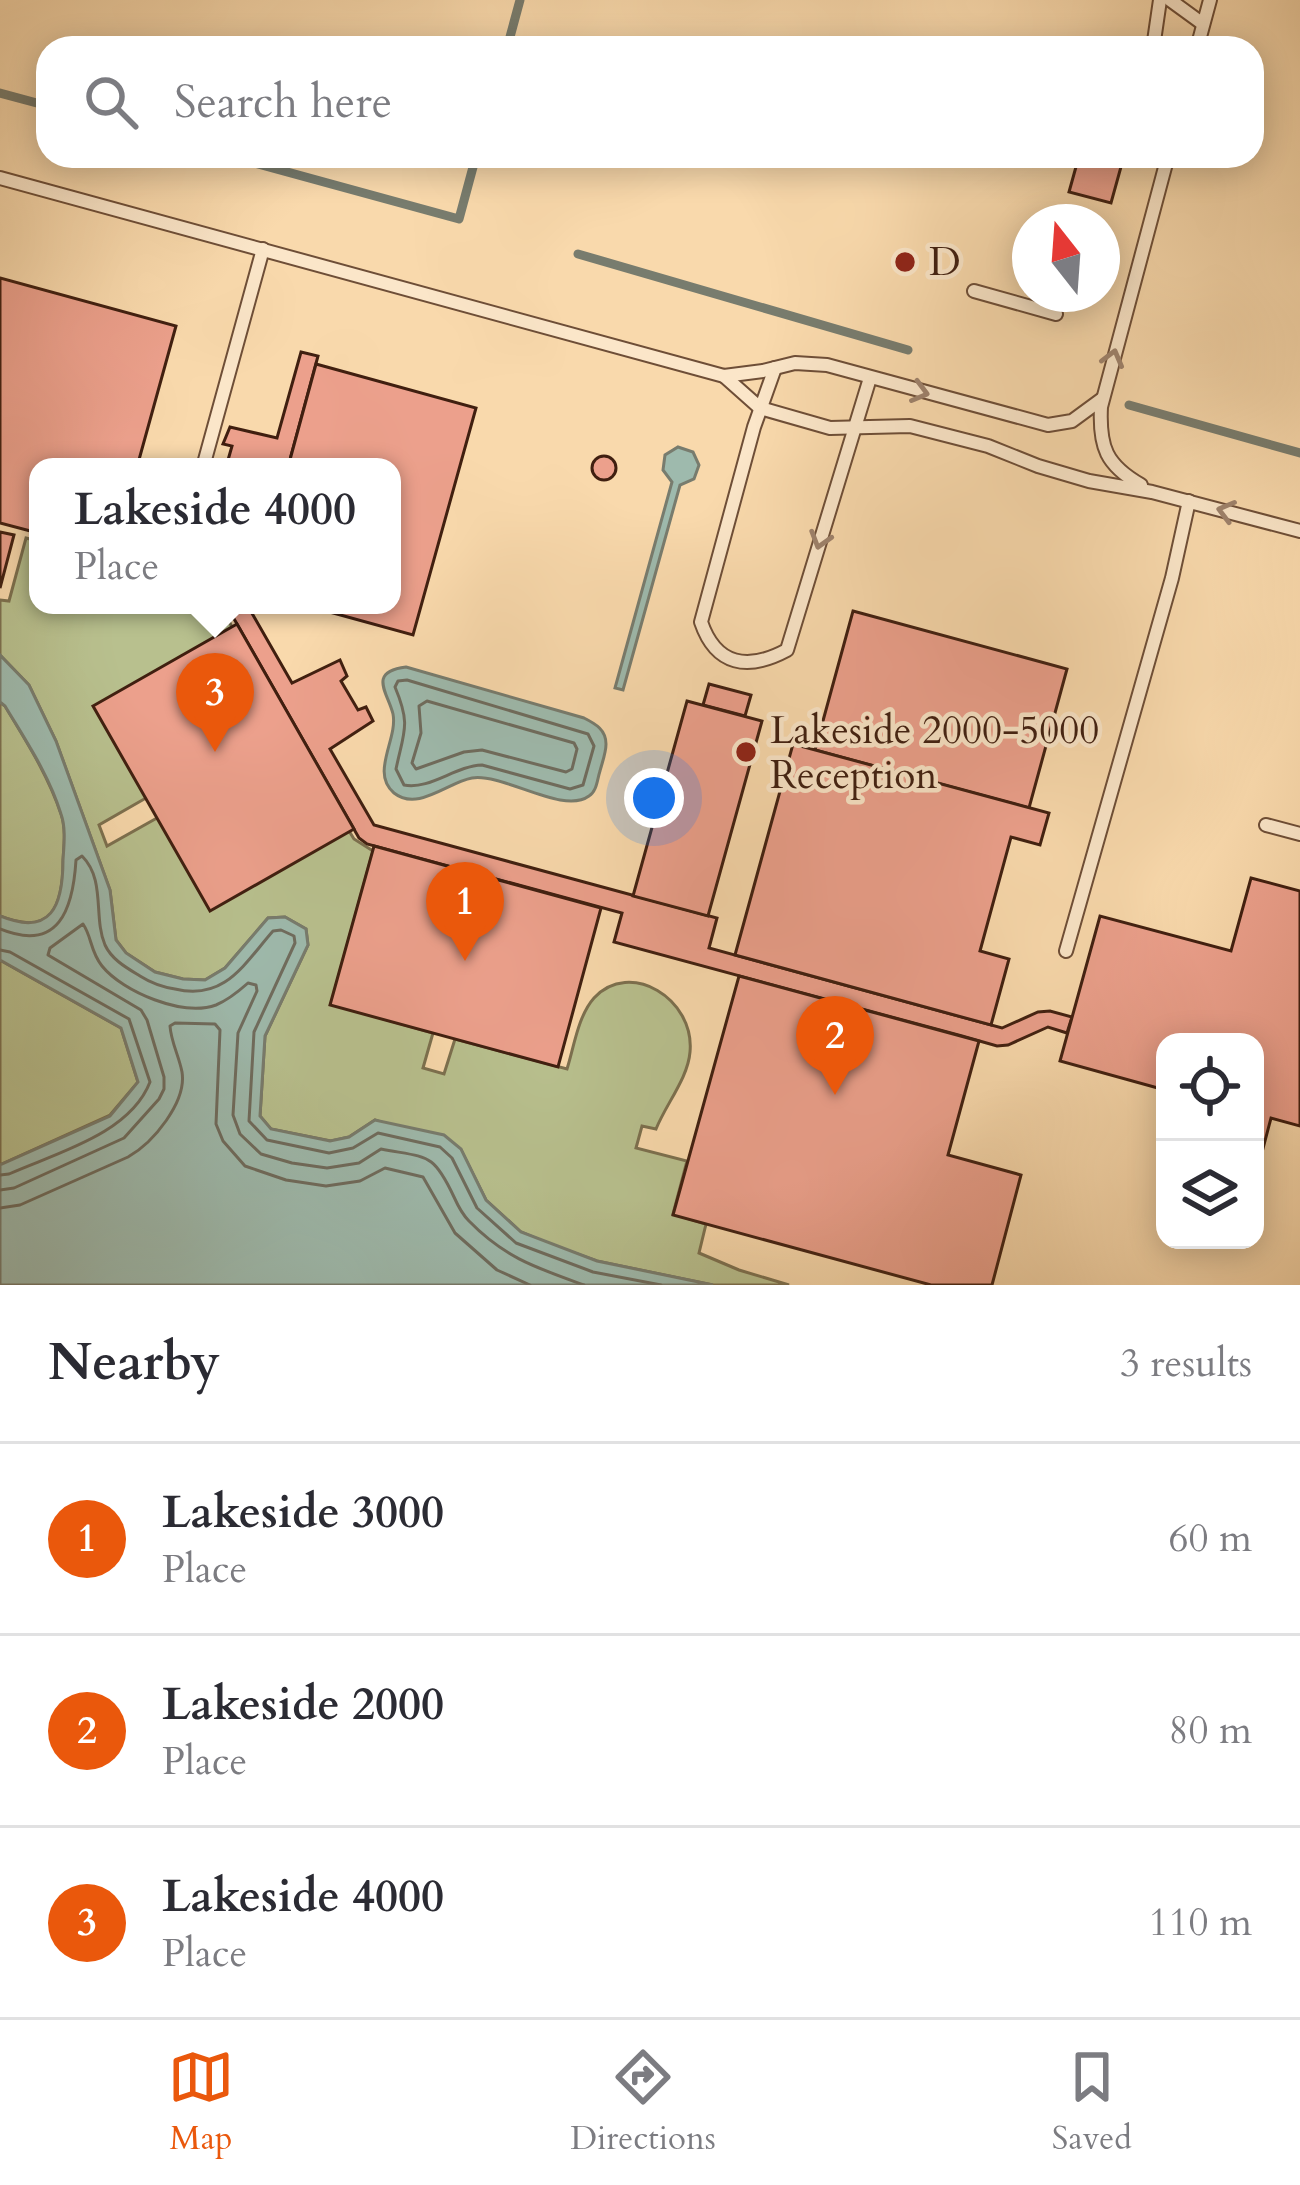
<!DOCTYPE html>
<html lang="en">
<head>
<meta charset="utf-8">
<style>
	body { margin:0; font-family:Cardo,serif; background:#f7f7f7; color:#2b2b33 }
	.controls { position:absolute; right:36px; bottom:36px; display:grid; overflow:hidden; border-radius:24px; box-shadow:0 6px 30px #0003 }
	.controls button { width:108px; height:108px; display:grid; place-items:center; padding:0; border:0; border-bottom:3px solid #e1e1e2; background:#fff; color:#2b2b33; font:60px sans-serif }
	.compass { position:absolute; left:1012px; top:204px; width:108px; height:108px; border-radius:50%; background:#fff; box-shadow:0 6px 30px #0003; rotate:343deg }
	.you { position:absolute; left:654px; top:798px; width:42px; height:42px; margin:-30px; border:9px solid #fff; border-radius:50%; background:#1a73e8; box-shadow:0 0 0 18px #1a73e833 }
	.badge { display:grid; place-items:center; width:78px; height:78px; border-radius:50%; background:#ea580c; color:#fff; font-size:39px; font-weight:700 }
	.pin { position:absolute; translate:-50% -99px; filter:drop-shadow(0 3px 6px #0008) }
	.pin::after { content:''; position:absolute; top:63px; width:42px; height:36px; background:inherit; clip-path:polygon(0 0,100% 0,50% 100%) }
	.popup { position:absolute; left:29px; top:458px; width:372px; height:156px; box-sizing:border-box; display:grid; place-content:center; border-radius:24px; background:#fff; filter:drop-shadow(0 3px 9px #0005); font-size:39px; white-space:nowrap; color:#7c7c81 }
	.popup b { font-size:45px; color:#2b2b33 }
	.popup::after { content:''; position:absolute; left:50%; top:100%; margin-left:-24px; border:24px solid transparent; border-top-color:#fff }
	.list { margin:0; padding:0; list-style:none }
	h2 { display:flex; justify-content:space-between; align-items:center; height:156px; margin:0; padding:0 48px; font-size:51px }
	h2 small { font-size:39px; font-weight:400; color:#7c7c81 }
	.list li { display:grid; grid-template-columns:78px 1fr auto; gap:36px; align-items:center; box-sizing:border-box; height:192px; padding:0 48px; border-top:3px solid #e1e1e2 }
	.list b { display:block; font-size:45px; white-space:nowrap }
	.list p { margin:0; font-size:39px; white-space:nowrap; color:#7c7c81 }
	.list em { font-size:39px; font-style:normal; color:#7c7c81 }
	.icon { flex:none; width:66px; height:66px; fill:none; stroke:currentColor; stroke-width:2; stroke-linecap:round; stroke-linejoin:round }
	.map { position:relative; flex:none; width:1300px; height:1285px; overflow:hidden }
	.search { position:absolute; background:#fff; box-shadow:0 6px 30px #0003; left:36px; right:36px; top:36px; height:132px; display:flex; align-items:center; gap:30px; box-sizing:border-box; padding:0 42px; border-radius:36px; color:#7c7c81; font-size:45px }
	.sheet { height:732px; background:#fff }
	nav { display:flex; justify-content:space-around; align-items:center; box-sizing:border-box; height:168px; border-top:3px solid #e1e1e2; background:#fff; font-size:33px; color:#7c7c81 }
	nav a { display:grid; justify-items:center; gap:6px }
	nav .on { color:#ea580c }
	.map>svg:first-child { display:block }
	.green { fill:#b8c08e; stroke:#7c704f; stroke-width:3 }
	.water { fill:#9ebaad; stroke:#787c6e; stroke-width:3 }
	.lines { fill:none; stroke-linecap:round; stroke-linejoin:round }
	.shore { stroke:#6f6c5e; stroke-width:3 }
	.stream { stroke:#787c6e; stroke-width:9 }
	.building { fill:#eca08c; stroke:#401f10; stroke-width:3 }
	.service-casing { stroke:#6e4e37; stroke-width:16 }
	.service { stroke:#fbe6c9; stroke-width:12 }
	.oneway { stroke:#9e826c }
	.poi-dot { fill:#8f2418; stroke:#fbe6c9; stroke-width:4.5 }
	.labels { text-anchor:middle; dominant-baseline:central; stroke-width:9; stroke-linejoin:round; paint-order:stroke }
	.poi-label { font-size:39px; fill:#401f10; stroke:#fbe6c9; text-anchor:start }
</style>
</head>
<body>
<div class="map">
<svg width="1300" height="1285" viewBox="0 0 1300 1285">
	<rect width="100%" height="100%" fill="#f9d9ac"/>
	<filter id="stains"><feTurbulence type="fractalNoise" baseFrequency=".00167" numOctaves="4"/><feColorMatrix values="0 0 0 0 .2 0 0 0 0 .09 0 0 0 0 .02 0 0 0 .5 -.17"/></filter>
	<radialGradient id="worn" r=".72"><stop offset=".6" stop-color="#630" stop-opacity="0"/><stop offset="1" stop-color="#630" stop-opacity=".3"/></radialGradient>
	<g class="green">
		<path d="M 26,538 L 38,541 L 38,605 L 226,605 L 227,617 L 232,627 L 146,798 L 99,825 L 107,846 L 157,818 L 349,831 L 354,839 L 373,851 L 331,1004 L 433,1033 L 423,1068 L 444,1074 L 455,1039 L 567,1069 C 574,1047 578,1016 594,998 C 630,959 695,999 690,1052 C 688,1078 666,1104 656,1129 L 642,1126 L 636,1148 L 687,1161 L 673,1214 L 706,1224 L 699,1253 L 739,1270 L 789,1285 L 713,1285 L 597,1261 L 549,1244 L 521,1232 L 486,1200 L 461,1150 L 375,1120 L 349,1137 L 331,1141 L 271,1129 L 260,1116 L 265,1036 L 308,945 L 306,929 L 285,917 L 268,918 L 225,968 L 205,980 L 183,979 L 155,972 L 126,953 L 116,940 L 110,890 L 56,741 L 29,685 L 0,655 L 0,600 L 9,601 Z"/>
		<path d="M 0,702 L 5,706 C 26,741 48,775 61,814 C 66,828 64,845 63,860 C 63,906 52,937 0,916 Z"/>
		<path d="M 0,960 L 121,1028 L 138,1082 L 110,1115 L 0,1165 Z"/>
	</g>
	<g class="water">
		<path d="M 678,447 L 693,452 L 699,465 L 694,479 L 680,485 L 623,690 L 615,688 L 672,482 L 663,470 L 665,455 Z"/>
		<path d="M 0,655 L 29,685 L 56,741 L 110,890 L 116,940 L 126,953 L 155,972 L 183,979 L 205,980 L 225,968 L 268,918 L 285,917 L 306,929 L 308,945 L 265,1036 L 260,1116 L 271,1129 L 330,1141 L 349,1137 L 375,1120 L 444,1135 L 461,1149 L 486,1200 L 521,1232 L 597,1261 L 713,1285 L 0,1285 L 0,1165 L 110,1116 L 138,1082 L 121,1028 L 0,960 L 0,916 C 51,937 63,906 63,860 C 64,845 66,828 61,814 C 49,775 26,741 5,706 L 0,702 Z"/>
		<path d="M 406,667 L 584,718 C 596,724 606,730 606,744 C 606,753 602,763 600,771 C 597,780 597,791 589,796 C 563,815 504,773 472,778 C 448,782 418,812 394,793 C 370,773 398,739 393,714 C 388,693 367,672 406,667 Z"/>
	</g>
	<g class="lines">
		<g class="shore">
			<path d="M 407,680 L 588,734 L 594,746 L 583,785 L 570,789 L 482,765 C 455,766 430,790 404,785 L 396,769 C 404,731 411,725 395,687 L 398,681 Z"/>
			<path d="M 427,701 L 574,743 L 577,749 L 572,769 L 566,772 L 482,750 L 464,752 L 416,769 L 412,763 L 421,733 L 419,706 Z"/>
			<path d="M 0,929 C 59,953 73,909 76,860 L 82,856 C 106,880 93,917 105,945 C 112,960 127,968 140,976 C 151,983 162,987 175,989 C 225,1001 244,964 273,931 L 281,930 L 294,936 L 295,943 L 254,1032 L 249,1121 L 267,1140 L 329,1153 L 353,1148 L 378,1133 L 440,1147 L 452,1158 L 477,1208 L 516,1243 L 593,1272 L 661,1285"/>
			<path d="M 0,950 L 10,952 L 129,1019 L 150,1082 C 130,1134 56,1153 9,1174 L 0,1175"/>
			<path d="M 0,1190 L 14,1188 L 124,1138 L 159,1099 L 164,1089 L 164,1077 L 147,1020 L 141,1010 L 48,955 L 50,948 L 83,924 C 92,937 90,951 102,966 C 123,992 183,1017 216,1005 C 228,1000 239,991 248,983 L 256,985 L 257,991 L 238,1033 L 233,1115 L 240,1134 L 261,1154 L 292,1163 L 327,1168 L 359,1163 L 381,1149 C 428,1158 433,1152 454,1197 C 458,1206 462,1214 469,1221 C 505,1258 537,1268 584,1285"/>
			<path d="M 0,1208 L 20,1205 L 128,1157 C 153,1143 187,1102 182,1072 C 179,1056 171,1042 170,1026 L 175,1023 L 215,1024 L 220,1030 L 216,1124 L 223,1141 L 245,1166 L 286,1180 L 326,1186 L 360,1181 L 385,1168 L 423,1177 L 455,1233 L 497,1270 L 530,1285"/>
		</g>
		<g class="stream">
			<path d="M 507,48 L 520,0"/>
			<path d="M 0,93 L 48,106"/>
			<path d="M 229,156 L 459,219 L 476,156"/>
			<path d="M 578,254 L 908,350"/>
			<path d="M 1129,405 L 1300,453"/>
		</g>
	</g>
	<g class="building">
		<path d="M 1079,156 L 1124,156 L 1111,203 L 1069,192 Z"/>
		<path d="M 0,278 L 176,326 L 137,467 L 38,467 L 38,533 L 0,523 Z"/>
		<path d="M 301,352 L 318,356 L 288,467 L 226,467 L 232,446 L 223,444 L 230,427 L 277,438 Z"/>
		<path d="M 316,364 L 476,408 L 413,635 L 304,605 L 392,605 L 392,467 L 288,467 Z"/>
		<circle cx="604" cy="468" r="12"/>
		<path d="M 0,532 L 14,535 L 0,588 Z"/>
		<path d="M 231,605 L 250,605 L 249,608 L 292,683 L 340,660 L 347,676 L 341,681 L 358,710 L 366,707 L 373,721 L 330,749 L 374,825 L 717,918 L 709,948 L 1002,1028 L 1038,1012 L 1050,1011 L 1072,1017 L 1067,1033 L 1048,1027 L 1008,1045 L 997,1046 L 962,1036 L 614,942 L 622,913 L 367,844 L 359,838 L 233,617 Z"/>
		<path d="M 853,611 L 1067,669 L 1029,808 L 815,750 Z"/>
		<path d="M 237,624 L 354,829 L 210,911 L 93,706 Z"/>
		<path d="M 709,684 L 751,695 L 745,716 L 703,705 Z"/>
		<path d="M 687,701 L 762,721 L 708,916 L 633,896 Z"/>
		<path d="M 793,744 L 1049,813 L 1040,845 L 1011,837 L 980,951 L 1009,959 L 991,1025 L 735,955 Z"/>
		<path d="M 374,846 L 601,908 L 558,1067 L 330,1005 Z"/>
		<path d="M 1251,878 L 1300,891 L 1300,1126 L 1271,1118 L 1255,1179 L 1255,1042 L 1165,1042 L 1165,1090 L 1060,1061 L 1100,916 L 1231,951 Z"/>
		<path d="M 739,976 L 979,1041 L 948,1155 L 1021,1175 L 992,1285 L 931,1285 L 673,1215 Z"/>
	</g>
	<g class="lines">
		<defs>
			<g id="service">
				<path d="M 1170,0 L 1203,24"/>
				<path d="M 1153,48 L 1160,0"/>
				<path d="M 1197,48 L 1210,0"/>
				<path d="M 0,178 L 724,376 L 763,371 L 795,363 L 827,365 L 1048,425 L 1072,421 L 1102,399"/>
				<path d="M 974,291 L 1056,314"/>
				<path d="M 775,368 L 754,427 L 701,622 C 716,666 748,671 787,650 L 870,378"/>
				<path d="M 724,376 L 760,408 L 830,428 L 910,426 L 988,446 L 1038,466 L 1089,481 L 1152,492 L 1300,531"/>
				<path d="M 203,467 L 263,249"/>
				<path d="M 1141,485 C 1106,465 1099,447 1101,407 L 1168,156"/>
				<path d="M 1266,825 L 1300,834"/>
				<path d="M 1066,951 L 1172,578 L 1189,501"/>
			</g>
		</defs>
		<use href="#service" class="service-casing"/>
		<use href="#service" class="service"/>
	</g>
	<defs><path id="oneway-chevron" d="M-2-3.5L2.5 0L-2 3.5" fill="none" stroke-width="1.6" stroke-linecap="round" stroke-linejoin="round" transform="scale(3)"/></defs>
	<g class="oneway">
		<use href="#oneway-chevron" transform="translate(1113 358) rotate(-75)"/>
		<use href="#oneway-chevron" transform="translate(920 392) rotate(15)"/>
		<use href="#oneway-chevron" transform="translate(1226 511) rotate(-165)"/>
		<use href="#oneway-chevron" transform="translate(820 540) rotate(107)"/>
	</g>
	<g class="poi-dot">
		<circle cx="905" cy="262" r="12"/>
		<circle cx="746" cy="752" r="12"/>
	</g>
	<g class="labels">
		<g class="poi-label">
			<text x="929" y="262">D</text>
			<text x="770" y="730">Lakeside 2000-5000<tspan x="770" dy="45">Reception</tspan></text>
		</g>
	</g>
	<rect width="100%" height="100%" filter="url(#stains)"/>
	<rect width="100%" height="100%" fill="url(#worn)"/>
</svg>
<div class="controls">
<button><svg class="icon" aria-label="locate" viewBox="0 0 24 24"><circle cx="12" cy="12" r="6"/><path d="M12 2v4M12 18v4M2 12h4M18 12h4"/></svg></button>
<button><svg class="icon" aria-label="layers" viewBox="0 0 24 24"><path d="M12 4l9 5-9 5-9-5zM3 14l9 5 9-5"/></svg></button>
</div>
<svg class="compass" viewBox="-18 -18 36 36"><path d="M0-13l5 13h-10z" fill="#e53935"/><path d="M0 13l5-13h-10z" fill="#7c7c81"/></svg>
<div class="you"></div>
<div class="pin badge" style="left:465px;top:961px">1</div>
<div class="pin badge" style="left:835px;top:1095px">2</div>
<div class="pin badge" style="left:215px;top:752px">3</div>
<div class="popup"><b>Lakeside 4000</b>Place</div>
<div class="search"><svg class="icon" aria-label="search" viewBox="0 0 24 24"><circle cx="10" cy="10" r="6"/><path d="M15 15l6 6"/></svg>Search here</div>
</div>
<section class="sheet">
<h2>Nearby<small>3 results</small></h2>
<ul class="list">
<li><span class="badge">1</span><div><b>Lakeside 3000</b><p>Place</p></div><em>60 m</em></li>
<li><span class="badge">2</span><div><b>Lakeside 2000</b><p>Place</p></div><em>80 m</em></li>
<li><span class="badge">3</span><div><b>Lakeside 4000</b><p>Place</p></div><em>110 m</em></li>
</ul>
</section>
<nav>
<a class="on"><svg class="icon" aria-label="map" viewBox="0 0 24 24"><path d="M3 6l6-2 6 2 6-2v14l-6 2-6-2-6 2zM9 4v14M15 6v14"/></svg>Map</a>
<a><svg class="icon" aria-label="directions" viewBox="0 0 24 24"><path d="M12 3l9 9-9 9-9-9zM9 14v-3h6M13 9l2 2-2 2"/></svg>Directions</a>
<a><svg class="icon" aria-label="saved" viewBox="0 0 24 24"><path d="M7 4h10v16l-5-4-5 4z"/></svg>Saved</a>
</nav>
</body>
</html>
